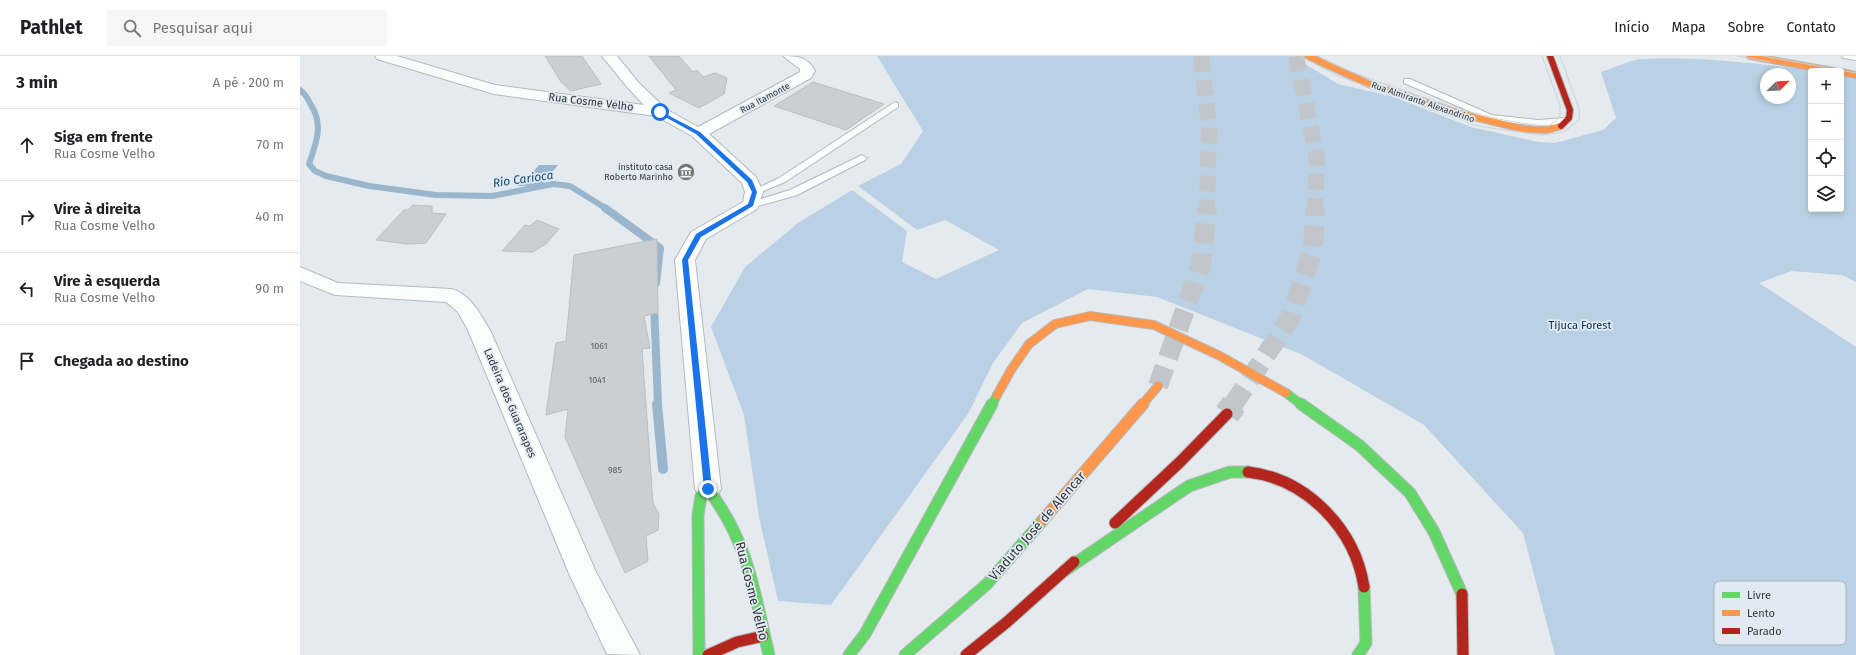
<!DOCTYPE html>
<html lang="pt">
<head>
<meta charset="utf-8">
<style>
	body { margin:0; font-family:"Fira Sans",sans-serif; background:#f6f6f6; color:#202124 }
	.controls { position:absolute; right:12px; top:12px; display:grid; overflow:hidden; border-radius:4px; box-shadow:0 2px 6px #0003 }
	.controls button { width:36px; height:36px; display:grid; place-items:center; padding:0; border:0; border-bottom:1px solid #e0e0e0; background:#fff; color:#202124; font:20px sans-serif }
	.compass { position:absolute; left:1460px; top:12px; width:36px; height:36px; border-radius:50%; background:#fff; box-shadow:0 2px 6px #0003; rotate:66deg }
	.stop { position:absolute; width:12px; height:12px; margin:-9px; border:3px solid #1a73e8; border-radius:50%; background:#fff }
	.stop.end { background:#1a73e8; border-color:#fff; box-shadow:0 1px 4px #0008 }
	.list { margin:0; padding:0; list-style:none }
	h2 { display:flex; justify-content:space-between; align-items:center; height:52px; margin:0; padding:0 16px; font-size:17px }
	h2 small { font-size:13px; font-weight:400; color:#757577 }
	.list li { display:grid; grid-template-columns:26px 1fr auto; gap:12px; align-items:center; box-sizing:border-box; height:72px; padding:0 16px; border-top:1px solid #e0e0e0 }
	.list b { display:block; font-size:15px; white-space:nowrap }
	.list p { margin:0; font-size:13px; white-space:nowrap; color:#757577 }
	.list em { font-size:13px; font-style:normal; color:#757577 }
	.icon { flex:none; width:22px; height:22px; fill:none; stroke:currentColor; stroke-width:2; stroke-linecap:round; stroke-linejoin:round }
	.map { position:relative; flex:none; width:1556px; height:599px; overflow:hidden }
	header { display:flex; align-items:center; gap:24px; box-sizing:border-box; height:56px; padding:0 20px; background:#fff; border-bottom:1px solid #e0e0e0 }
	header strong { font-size:19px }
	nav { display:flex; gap:22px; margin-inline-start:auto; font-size:14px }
	.search { width:280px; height:36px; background:#f6f6f6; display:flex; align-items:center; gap:10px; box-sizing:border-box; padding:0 14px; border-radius:4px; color:#757577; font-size:15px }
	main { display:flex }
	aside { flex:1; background:#fff }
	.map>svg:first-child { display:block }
	.forest { fill:#bad1e5; fill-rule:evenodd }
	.water { fill:#9ab6cd }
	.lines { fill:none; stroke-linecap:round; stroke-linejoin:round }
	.stream-far2 { stroke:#9ab6cd; stroke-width:6 }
	.stream-far1 { stroke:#9ab6cd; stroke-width:8 }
	.stream { stroke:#9ab6cd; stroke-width:10 }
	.building { fill:#cbcfd2; stroke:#babec1 }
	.highway-tunnel-far2 { stroke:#c2c6ca; stroke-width:16; stroke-dasharray:16 8; stroke-linecap:butt }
	.highway-tunnel-far1 { stroke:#c2c6ca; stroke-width:20; stroke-dasharray:20 10; stroke-linecap:butt }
	.highway-tunnel { stroke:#c2c6ca; stroke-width:26; stroke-dasharray:26 13; stroke-linecap:butt }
	.lane-casing { stroke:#b5b9bc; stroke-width:2 }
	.street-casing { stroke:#b5b9bc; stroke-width:2 }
	.fast-far1-casing { stroke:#b5b9bc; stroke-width:10 }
	.fast-casing { stroke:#b5b9bc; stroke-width:13 }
	.slow-far2-casing { stroke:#b5b9bc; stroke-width:8 }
	.slow-far1-casing { stroke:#b5b9bc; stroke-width:10 }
	.slow-casing { stroke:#b5b9bc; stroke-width:13 }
	.jam-far1-casing { stroke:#b5b9bc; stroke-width:8 }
	.jam-casing { stroke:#b5b9bc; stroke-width:13 }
	.lane { fill:#fbfcfc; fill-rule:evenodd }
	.street { fill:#fbfcfc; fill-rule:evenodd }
	.fast-far1 { stroke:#63d668; stroke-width:8 }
	.fast { stroke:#63d668; stroke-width:11 }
	.slow-far2 { stroke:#ff974d; stroke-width:6 }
	.slow-far1 { stroke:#ff974d; stroke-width:8 }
	.slow { stroke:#ff974d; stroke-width:11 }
	.jam-far1 { stroke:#b3261e; stroke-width:6 }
	.jam { stroke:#b3261e; stroke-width:11 }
	.tram { stroke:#cfd0d2; stroke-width:1 }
	.route { fill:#1a73e8 }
	.labels { text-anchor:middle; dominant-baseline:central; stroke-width:3.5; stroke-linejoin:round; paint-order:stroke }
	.far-street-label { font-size:9px; fill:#34373a; stroke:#e1eaf2 }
	.far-poi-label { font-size:9px; fill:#34373a; stroke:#e1eaf2; text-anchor:end }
	.number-label { font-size:9px; fill:#5a5d60 }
	.street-label { font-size:11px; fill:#34373a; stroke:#e1eaf2 }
	.park-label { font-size:11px; fill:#002c4c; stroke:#e1eaf2 }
	.water-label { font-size:12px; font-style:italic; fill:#0d4a74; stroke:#e1eaf2 }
	.near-street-label { font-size:13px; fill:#34373a; stroke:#e1eaf2 }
	.key { fill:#e1eaf2; stroke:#adb4bb; stroke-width:1 }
	.key-label { font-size:11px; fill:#34373a }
</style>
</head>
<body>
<header>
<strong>Pathlet</strong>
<div class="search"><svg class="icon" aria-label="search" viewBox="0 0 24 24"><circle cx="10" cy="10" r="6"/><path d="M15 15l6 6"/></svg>Pesquisar aqui</div>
<nav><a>Início</a><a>Mapa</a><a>Sobre</a><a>Contato</a></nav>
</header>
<main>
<aside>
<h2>3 min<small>A pé · 200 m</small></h2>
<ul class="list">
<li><svg class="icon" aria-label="ahead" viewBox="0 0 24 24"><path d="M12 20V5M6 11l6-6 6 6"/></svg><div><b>Siga em frente</b><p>Rua Cosme Velho</p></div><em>70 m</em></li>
<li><svg class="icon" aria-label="right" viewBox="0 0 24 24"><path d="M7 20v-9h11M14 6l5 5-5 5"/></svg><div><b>Vire à direita</b><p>Rua Cosme Velho</p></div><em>40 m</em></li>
<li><svg class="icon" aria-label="left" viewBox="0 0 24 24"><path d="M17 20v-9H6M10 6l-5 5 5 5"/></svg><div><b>Vire à esquerda</b><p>Rua Cosme Velho</p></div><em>90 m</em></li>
<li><svg class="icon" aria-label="arrive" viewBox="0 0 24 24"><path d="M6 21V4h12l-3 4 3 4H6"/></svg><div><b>Chegada ao destino</b></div></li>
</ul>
</aside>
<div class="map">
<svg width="1556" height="599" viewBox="0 0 1556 599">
	<rect width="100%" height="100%" fill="#e5eaee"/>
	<path class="forest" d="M 577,0 L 992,0 L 1038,28 L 1094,41 L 1171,71 L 1239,86 L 1255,87 L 1303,74 L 1316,62 L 1301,16 C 1314,12 1329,4 1342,3 C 1399,0 1459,8 1516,15 L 1511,15 L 1511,153 L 1541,153 L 1541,18 L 1556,21 L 1556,226 L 1542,219 L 1492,215 L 1459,227 L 1556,291 L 1556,599 L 1255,599 L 1223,477 L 1124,369 L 1003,299 L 857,241 L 788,233 L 722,267 L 693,307 L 668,358 L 531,549 L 478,545 L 459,461 L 444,359 L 411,271 L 445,211 L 498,167 L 552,134 L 607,175 L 602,206 L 636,223 L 699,194 L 645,164 L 617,174 L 558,130 L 601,108 L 623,75 ZM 1466,18 L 1490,18 L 1490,42 L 1466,42 Z"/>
	<path class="water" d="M 239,109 L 258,109 L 241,130 L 217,130 L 224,121 L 228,121 Z"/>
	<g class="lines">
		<path class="stream-far2" d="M 0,34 C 6,38 8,43 11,49 C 24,69 16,87 9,108 L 15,115 L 26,120 L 69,130 L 136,139 L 192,140 L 253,128 L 270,130 L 307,153"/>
		<g class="stream-far1">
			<path d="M 305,152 L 360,192 L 356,227"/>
			<path d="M 354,248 L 358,349"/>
		</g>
		<path class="stream" d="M 357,348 L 363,413"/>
	</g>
	<g class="building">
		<path d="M 245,0 L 282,0 L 301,28 L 271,35 L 261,26 Z"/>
		<path d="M 349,0 L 379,0 L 393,16 L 397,14 L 403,21 L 415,17 L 427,22 L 424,38 L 399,52 L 369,37 L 376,34 Z"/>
		<path d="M 513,26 L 584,48 L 546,74 L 474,50 Z"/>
		<path d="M 113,149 L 132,150 L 132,157 L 146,158 L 126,187 L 107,188 L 76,184 L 104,154 L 108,154 Z"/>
		<path d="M 237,164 L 259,173 L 246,188 L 233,196 L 202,195 L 225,169 L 230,170 Z"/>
		<path d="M 357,183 L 358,257 L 344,260 L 350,292 L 342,293 L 353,447 L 359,458 L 358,474 L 346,480 L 348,505 L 325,517 L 265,381 L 268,353 L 246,359 L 256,287 L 266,285 L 274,199 Z"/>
	</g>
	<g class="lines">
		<g class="highway-tunnel-far2">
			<path d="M 901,0 L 909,70 L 907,153"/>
			<path d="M 996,0 L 1017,102 L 1015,153"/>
		</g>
		<g class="highway-tunnel-far1">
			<path d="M 858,330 L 901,209 L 907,152"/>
			<path d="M 933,349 L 991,261 L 1013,193 L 1015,152"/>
		</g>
		<path class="highway-tunnel" d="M 927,358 L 934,348"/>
		<defs>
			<g id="lane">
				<path d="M 1542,0 L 1556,0 L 1556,4 L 1543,2 Z"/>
				<path d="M 1104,23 L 1110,23 L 1192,59 L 1238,64 L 1265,62 L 1269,65 L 1265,68 L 1238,70 L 1190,64 L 1104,27 Z"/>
				<path d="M 595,46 L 598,47 L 598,51 L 485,126 L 457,138 L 454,139 L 449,136 L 479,122 Z"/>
				<path d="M 562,99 L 567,102 L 565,104 L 497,139 L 451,152 L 446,149 L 448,147 L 490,134 Z"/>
			</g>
			<g id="street">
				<path d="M 75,0 L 97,0 L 195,29 L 344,49 L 328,32 L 302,0 L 317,0 L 338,26 L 366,53 L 398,71 L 500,16 L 500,13 L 483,0 C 497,0 508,1 515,15 L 511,22 L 409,78 L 456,121 L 463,136 L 457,153 L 406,183 L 395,204 L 421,433 L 417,440 L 408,443 L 399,440 L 395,433 L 375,204 L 391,176 L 443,146 L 445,136 L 442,127 L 392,80 L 356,60 L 194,38 L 77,3 Z"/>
				<path d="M 0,211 L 38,227 L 152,233 C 171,239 180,258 190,274 L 296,516 L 340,599 L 307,598 L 270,520 L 168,274 L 158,256 L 146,246 L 35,239 L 0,225 Z"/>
			</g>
			<g id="fast-far1">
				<path d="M 986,337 L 1002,349"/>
				<path d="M 692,349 L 697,339"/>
			</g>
			<g id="fast">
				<path d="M 1001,348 L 1059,389 L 1110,437 L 1134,476 L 1162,538"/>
				<path d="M 764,515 L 889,430 L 930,416 L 948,416"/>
				<path d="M 399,599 L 398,459 L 401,440 L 408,433 C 449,487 454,536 469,599"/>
				<path d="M 549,599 L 565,578 L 692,348"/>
				<path d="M 605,599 L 687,528 L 743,464"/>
				<path d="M 1058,599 L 1066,587 L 1064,531"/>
			</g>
			<g id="slow-far2">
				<path d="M 1008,0 L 1071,29 L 1161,58 L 1224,73 L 1247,74 L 1261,70"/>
				<path d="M 1450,0 L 1533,15"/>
				<path d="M 1541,16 L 1556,19"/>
			</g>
			<g id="slow-far1">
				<path d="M 697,339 L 711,314 L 729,288 L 755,268 L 790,260 L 854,269 L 920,300 L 986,337"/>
				<path d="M 842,349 L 858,330"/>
			</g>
			<path id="slow" d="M 743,464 L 843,348"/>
			<path id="jam-far1" d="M 1250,0 L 1270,54 L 1269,62 L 1261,70"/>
			<g id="jam">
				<path d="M 948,416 C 1007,423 1055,473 1064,531"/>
				<path d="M 815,467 L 880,406 L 927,358"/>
				<path d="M 1162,538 L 1163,599"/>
				<path d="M 408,599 L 437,586 L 463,580"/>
				<path d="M 666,599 L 707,566 L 774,506"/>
			</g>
		</defs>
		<use href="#lane" class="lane-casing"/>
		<use href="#street" class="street-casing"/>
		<use href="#fast-far1" class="fast-far1-casing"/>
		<use href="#fast" class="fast-casing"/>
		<use href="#slow-far2" class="slow-far2-casing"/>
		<use href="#slow-far1" class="slow-far1-casing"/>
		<use href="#slow" class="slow-casing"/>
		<use href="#jam-far1" class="jam-far1-casing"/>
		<use href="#jam" class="jam-casing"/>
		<use href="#lane" class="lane"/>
		<use href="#street" class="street"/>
		<use href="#fast-far1" class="fast-far1"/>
		<use href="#fast" class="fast"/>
		<use href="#slow-far2" class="slow-far2"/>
		<use href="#slow-far1" class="slow-far1"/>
		<use href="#slow" class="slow"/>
		<use href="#jam-far1" class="jam-far1"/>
		<use href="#jam" class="jam"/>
		<g class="tram">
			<path d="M 1000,0 L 1038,20 L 1178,70 L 1241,79 L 1264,76 L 1279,64 L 1280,55 L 1260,0"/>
			<path d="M 1018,0 C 1045,15 1074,24 1103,34 C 1151,51 1198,67 1249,70 L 1260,61 L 1260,49 L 1242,0"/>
			<path d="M 1437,0 L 1470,6"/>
			<path d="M 1463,0 L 1556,17"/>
		</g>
	</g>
	<path class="route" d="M 360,55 L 400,76 L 452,124 L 457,136 L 453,150 L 401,181 L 388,204 L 412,433 L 408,436 L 404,433 L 382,204 L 396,178 L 448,148 L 452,136 L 447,126 L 396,78 L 358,57 Z"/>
	<defs>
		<symbol id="museum-disc" viewBox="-11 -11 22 22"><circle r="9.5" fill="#727679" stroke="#e1eaf2"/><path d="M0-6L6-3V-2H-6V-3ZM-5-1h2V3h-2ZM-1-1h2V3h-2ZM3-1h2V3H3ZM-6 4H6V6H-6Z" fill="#fff"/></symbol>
	</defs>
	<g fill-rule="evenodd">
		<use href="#museum-disc" x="376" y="106" width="20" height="20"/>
	</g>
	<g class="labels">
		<g class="far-street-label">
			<text transform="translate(465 42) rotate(-28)">Rua Itamonte</text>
			<text transform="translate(1123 46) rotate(19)">Rua Almirante Alexandrino</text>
		</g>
		<g class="far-poi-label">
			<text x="373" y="111">instituto casa<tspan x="373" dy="10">Roberto Marinho</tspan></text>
		</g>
		<g class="number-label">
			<text x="299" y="290">1061</text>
			<text x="297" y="324">1041</text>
			<text x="315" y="414">985</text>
		</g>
		<g class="street-label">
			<text transform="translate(291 46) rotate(7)">Rua Cosme Velho</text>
			<text transform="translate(210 347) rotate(67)">Ladeira dos Guararapes</text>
		</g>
		<g class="park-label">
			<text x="1280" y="269">Tijuca Forest</text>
		</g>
		<g class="water-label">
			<text transform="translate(223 123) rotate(-8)">Rio Carioca</text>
		</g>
		<g class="near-street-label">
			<text transform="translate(737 470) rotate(-49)">Viaduto José de Alencar</text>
			<text transform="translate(452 535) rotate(76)">Rua Cosme Velho</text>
		</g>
	</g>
	<rect x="1414" y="525" width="132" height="64" rx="6" class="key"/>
	<rect x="1422" y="536" width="18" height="6" fill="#63d668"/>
	<rect x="1422" y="554" width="18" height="6" fill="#ff974d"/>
	<rect x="1422" y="572" width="18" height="6" fill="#b3261e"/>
	<g class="key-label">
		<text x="1447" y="543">Livre</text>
		<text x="1447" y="561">Lento</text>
		<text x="1447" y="579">Parado</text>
	</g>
</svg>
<div class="controls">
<button>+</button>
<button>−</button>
<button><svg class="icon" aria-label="locate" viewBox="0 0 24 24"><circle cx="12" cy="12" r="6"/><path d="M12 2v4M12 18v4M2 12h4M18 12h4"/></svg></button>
<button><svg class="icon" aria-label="layers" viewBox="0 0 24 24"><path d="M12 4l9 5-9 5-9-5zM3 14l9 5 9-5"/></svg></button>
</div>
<svg class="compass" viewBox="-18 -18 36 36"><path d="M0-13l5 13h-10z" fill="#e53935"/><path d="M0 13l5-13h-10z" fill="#757577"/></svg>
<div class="stop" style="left:360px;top:56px"></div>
<div class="stop end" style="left:408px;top:433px"></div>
</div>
</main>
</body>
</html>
